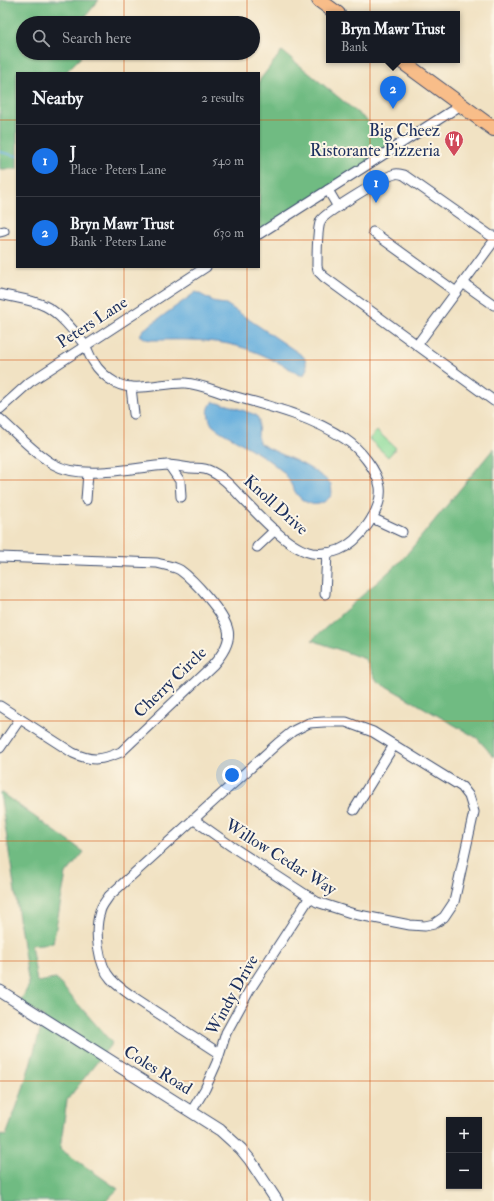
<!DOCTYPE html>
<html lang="en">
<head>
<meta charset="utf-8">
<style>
	body { margin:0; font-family:"IM FELL Double Pica",serif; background:#242831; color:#f1f3f6 }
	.controls { position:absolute; right:12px; bottom:12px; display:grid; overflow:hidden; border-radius:0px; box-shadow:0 1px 3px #0004 }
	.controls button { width:36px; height:36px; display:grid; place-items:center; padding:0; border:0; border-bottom:1px solid #363941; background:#171b24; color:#f1f3f6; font:20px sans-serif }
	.you { position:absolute; left:232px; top:775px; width:14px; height:14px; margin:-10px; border:3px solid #fff; border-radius:50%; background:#1a73e8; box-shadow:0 0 0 6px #1a73e833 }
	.badge { display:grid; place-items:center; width:26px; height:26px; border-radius:50%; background:#1a73e8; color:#fff; font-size:13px; font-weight:700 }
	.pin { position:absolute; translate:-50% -33px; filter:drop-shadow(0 1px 2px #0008) }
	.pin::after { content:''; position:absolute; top:21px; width:14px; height:12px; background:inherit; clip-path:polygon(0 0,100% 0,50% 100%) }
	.popup { position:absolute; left:326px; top:11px; width:134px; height:52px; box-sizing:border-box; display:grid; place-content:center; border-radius:0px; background:#171b24; filter:drop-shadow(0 1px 3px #0005); font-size:13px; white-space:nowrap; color:#9ea1a6 }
	.popup b { font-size:15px; color:#f1f3f6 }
	.popup::after { content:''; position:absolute; left:50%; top:100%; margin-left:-8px; border:8px solid transparent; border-top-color:#171b24 }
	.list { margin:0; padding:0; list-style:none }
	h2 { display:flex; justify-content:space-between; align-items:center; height:52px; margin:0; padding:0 16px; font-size:17px }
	h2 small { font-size:13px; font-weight:400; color:#9ea1a6 }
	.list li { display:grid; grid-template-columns:26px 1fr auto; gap:12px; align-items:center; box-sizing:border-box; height:72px; padding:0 16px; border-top:1px solid #363941 }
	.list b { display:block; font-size:15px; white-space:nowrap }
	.list p { margin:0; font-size:13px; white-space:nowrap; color:#9ea1a6 }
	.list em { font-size:13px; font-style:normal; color:#9ea1a6 }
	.icon { flex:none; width:22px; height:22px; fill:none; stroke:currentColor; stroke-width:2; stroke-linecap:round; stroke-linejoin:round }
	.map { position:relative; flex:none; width:494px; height:1201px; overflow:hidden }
	.search { position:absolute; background:#171b24; box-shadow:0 1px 3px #0004; left:16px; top:16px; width:244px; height:44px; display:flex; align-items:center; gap:10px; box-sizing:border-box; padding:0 14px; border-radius:22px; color:#9ea1a6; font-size:15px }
	.panel { position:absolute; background:#171b24; box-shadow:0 1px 3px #0004; left:16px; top:72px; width:244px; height:196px; border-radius:0px }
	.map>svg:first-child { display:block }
	.green { fill:#8bdb9a; stroke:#53857c }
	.forest { fill:#70bb82; stroke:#467570 }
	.water { fill:#65aedd; stroke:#406e9e }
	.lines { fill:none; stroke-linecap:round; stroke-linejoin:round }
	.stream { stroke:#65aedd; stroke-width:2 }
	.minor-casing { stroke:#3b4a6d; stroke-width:11 }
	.tertiary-casing { stroke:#3b4a6d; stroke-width:13 }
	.primary-casing { stroke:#3b4a6d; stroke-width:16 }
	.minor { stroke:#fff; stroke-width:9 }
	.tertiary { stroke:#fff; stroke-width:11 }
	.primary { stroke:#f8bd89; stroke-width:14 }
	.grid { fill:none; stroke:#d45514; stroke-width:1; stroke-opacity:0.55 }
	.labels { text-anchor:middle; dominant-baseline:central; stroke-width:4; stroke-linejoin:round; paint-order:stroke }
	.poi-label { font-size:17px; fill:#1b2f5e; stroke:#fcf5e5; text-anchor:end }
	.street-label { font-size:17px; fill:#1b2f5e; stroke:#fcf5e5 }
</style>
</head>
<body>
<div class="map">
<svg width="494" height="1201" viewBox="0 0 494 1201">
	<rect width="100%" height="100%" fill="#fcf5e5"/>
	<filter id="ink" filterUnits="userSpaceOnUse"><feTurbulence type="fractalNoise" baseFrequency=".025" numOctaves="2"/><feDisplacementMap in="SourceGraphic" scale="8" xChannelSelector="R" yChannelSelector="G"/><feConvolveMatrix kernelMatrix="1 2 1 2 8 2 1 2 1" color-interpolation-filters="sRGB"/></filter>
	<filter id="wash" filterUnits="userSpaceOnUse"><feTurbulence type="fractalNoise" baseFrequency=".012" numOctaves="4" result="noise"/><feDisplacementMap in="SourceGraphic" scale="16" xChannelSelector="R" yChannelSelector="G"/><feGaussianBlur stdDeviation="0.9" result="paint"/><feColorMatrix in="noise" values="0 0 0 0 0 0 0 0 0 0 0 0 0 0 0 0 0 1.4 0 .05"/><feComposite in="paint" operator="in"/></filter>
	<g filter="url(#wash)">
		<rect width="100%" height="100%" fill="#f1e2c3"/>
		<path class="green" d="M 377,431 L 396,448 L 388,457 L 369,439 Z"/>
		<g class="forest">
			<path d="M 0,0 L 99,0 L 80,23 L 23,23 L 23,53 L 76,53 L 81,57 L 65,73 L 17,73 L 17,169 L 0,169 Z"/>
			<path d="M 282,51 L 398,146 L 259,236 L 259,81 Z"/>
			<path d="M 494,448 L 494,757 L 477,738 L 377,681 L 365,659 L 312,640 L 402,560 Z"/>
			<path d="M 0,792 L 84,852 L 66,874 L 53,943 L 31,945 L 37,982 L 56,979 L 112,1043 L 67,1100 L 60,1149 L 118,1189 L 106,1201 L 0,1201 L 0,1134 L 6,1136 L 22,1092 L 44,1017 L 20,1002 L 29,985 Z"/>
		</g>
		<g class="water">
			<path d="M 196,292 L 217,303 L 226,304 L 303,356 L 305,359 L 307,368 L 304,375 L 300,375 C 274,359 246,345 215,342 C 194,339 172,340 151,340 L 146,339 L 140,335 L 143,330 Z"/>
			<path d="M 213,402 L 228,405 L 256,415 L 259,420 L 258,437 L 259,443 C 283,457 311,464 331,484 L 332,493 L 330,497 C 323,504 315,507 306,502 C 292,495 292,480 282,471 C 270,460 255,451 241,443 C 232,437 221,433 212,425 C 208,418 206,408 213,402 Z"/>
		</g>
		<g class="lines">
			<path class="stream" d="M 0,152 L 17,156"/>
		</g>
	</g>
	<g filter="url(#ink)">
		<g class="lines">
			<defs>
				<g id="minor">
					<path d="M 328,190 L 338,207"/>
					<path d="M 0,232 L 4,231"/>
					<path d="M 373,232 L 456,292"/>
					<path d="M 259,234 L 461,105"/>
					<path d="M 494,236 L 491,236 L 404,175 C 401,174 398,173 395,174 C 386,176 325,213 321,220 C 317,227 317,256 317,266 L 318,271 L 324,277 L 417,345 L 494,241"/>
					<path d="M 463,283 L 494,305"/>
					<path d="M 0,294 C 15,298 31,299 45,306 C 58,312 75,332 84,344 C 88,349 89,356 93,361 C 98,370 107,378 116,383 C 135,393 164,382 185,383 C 200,384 215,391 229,395 C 269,406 311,416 345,439 C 360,449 377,470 380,487 C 383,510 359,542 339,550 C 331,553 320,554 312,553 C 288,549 257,513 240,496 C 231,486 221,475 208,470 C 203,468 196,468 190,468 C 182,467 174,465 167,465 C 134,467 82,481 53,464 C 36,455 15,432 0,419"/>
					<path d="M 417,345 L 494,401"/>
					<path d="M 131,387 L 134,414"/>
					<path d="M 0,409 L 30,382 L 206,267"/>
					<path d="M 169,465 L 180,481 L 181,497"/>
					<path d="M 86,500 L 88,473"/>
					<path d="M 372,518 L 402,532"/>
					<path d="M 257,547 L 275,530"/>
					<path d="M 0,557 L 157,563 C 164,565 173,566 180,570 C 194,580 224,613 228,630 C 231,642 221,656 213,665 L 121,752 C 102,760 92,762 73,753 L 0,706"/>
					<path d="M 325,594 L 327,553"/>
					<path d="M 0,748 L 20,719"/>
					<path d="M 354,810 L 394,745"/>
					<path d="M 193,819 L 231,846 L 317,902 L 354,914 L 410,925 L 425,926 L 434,924 L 444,917 L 454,902 L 474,812 L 469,796 L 462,787 L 373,732 L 346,722 L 324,722 L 309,723 L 293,731 L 278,743 L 109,896 C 106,901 101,906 100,912 C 94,930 98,965 111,979 C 122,991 137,999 150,1008 C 173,1023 196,1038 219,1053"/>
					<path d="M 191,1112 L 205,1089 L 217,1062 L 226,1033 L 249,991 L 310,897"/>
				</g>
				<path id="tertiary" d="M 0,991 L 220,1130 L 241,1149 L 250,1160 L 277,1201"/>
				<g id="primary">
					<path d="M 319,0 L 338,14"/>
					<path d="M 400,60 L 494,129"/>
				</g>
			</defs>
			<use href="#minor" class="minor-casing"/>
			<use href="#tertiary" class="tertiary-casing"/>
			<use href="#primary" class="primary-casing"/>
			<use href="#minor" class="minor"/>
			<use href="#tertiary" class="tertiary"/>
			<use href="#primary" class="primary"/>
		</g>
	</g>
	<path class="grid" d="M 124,0 L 124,23M 247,0 L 247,23M 370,0 L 370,1201M 124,53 L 124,73M 247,53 L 247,73M 0,120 L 17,120M 259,120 L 494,120M 0,240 L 17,240M 259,240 L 494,240M 124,267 L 124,1201M 247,267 L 247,1201M 0,360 L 494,360M 0,480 L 494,480M 0,600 L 494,600M 0,721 L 494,721M 0,841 L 494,841M 0,961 L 494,961M 0,1081 L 494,1081"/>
	<defs>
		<symbol id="restaurant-pin" viewBox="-11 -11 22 30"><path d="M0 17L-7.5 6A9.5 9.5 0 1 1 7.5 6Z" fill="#d1495b" stroke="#fcf5e5"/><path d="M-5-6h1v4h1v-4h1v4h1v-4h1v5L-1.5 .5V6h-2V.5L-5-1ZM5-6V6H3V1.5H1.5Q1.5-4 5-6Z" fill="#fff"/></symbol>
	</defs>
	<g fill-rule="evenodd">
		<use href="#restaurant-pin" x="443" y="129" width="22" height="30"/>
	</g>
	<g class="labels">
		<g class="poi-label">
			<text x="440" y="130">Big Cheez<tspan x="440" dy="20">Ristorante Pizzeria</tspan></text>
		</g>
		<g class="street-label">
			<text transform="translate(92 322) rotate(-33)">Peters Lane</text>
			<text transform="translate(276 505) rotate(42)">Knoll Drive</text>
			<text transform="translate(170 682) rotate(-44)">Cherry Circle</text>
			<text transform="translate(281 857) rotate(32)">Willow Cedar Way</text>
			<text transform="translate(232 995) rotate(-61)">Windy Drive</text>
			<text transform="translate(158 1070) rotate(32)">Coles Road</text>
		</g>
	</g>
</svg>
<div class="controls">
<button>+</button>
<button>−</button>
</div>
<div class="you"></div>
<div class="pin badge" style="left:376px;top:203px">1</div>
<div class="pin badge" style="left:393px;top:109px">2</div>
<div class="popup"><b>Bryn Mawr Trust</b>Bank</div>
<div class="search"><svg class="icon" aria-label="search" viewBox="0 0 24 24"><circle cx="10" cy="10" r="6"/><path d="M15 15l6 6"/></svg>Search here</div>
<section class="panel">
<h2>Nearby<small>2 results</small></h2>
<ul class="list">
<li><span class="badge">1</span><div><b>J</b><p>Place · Peters Lane</p></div><em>540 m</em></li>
<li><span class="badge">2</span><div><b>Bryn Mawr Trust</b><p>Bank · Peters Lane</p></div><em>630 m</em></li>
</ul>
</section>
</div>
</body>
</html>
